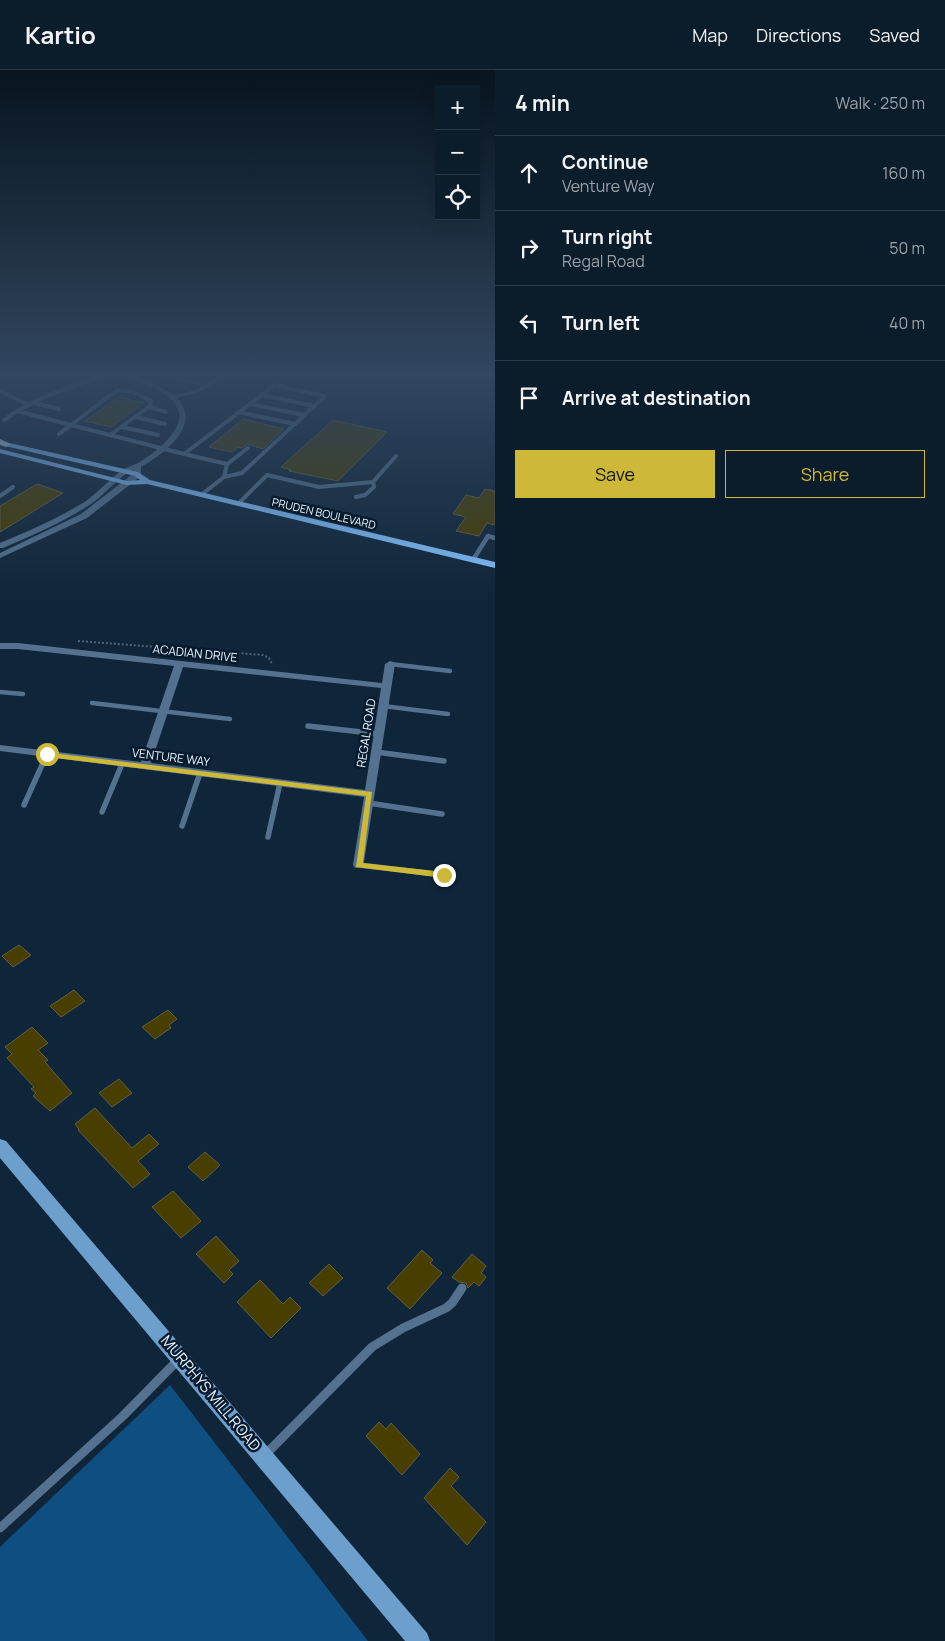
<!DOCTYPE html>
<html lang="en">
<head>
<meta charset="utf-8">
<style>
	body { margin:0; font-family:Manrope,sans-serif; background:#142533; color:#f1f3f6 }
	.controls { position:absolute; right:15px; top:15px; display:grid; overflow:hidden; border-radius:0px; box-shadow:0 5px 20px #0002 }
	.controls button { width:45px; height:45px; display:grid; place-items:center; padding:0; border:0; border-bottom:1px solid #2b3a47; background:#0b1c2b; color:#f1f3f6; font:25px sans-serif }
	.stop { position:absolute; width:15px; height:15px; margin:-11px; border:4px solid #ceb837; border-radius:50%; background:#fff }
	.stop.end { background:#ceb837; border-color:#fff; box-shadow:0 1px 5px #0008 }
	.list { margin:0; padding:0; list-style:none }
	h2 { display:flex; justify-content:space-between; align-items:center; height:65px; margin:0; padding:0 20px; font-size:21px }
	h2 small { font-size:16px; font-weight:400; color:#9aa1a9 }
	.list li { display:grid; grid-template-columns:32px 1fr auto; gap:15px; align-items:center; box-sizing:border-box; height:75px; padding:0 20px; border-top:1px solid #2b3a47 }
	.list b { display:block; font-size:19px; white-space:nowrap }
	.list p { margin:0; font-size:16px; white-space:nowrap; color:#9aa1a9 }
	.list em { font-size:16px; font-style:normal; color:#9aa1a9 }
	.actions { display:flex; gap:10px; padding:15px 20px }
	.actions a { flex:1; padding:11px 0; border:1px solid #ceb837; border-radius:0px; text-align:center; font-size:18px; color:#ceb837 }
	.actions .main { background:#ceb837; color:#111 }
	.icon { flex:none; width:28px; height:28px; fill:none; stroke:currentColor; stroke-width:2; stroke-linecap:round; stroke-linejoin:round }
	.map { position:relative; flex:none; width:495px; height:1571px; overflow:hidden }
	header { display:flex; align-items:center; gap:30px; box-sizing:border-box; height:70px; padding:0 25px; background:#0b1c2b; border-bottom:1px solid #2b3a47 }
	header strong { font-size:24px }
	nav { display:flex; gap:28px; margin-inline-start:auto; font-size:18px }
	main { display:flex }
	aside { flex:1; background:#0b1c2b }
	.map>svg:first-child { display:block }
	.forest { fill:#0f4e80 }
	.building { fill:#483e00; stroke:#645f40 }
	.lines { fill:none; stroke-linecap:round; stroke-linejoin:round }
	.path { stroke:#516375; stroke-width:2; stroke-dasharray:2 2; stroke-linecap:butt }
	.lane-far3 { stroke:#54728f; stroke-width:4 }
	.lane-far2 { stroke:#54728f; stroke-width:4.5 }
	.lane-far1 { stroke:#54728f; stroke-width:5.5 }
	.lane { stroke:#54728f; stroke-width:9 }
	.street { fill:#54728f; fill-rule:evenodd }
	.secondary { fill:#6d9fcd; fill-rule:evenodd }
	.primary { fill:#81c1fd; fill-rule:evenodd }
	.highway { fill:#bfddfa; fill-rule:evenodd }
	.route { fill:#ceb837 }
	.labels { text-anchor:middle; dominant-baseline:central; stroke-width:5; stroke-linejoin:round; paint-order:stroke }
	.far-street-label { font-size:11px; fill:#e9f4ff; stroke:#061b2e }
	.street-label { font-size:12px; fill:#e9f4ff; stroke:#061b2e }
	.near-street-label { font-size:15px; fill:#e9f4ff; stroke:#061b2e }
</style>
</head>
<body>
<header>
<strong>Kartio</strong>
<nav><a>Map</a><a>Directions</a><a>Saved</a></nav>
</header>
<main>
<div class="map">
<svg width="495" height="1571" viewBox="0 0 495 1571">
	<rect width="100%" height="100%" fill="#0f2539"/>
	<path class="forest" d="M 170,1315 L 368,1571 L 0,1571 L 0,1477 Z"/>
	<g class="building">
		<path d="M 119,327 L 144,333 L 111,357 L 85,351 Z"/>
		<path d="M 243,349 L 284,359 L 263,379 L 248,374 L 242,378 L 238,377 L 232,382 L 209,377 Z"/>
		<path d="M 333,350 L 387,362 L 338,411 L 289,401 L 291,400 L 281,397 Z"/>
		<path d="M 37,414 L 63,423 L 0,462 L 0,436 Z"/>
		<path d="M 485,419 L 495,421 L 495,455 L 487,453 L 479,466 L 456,461 L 466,447 L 453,444 L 466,425 L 479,428 Z"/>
		<path d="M 19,875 L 31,885 L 13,897 L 2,886 Z"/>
		<path d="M 74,920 L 85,931 L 61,947 L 50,936 Z"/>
		<path d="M 168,940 L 177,949 L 169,955 L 171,958 L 155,969 L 142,957 Z"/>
		<path d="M 32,957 L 48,973 L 38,980 L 48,990 L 45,992 L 72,1023 L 50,1041 L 33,1026 L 36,1023 L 31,1019 L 34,1017 L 7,988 L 12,984 L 5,977 Z"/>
		<path d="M 119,1009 L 132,1023 L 112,1037 L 99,1023 Z"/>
		<path d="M 95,1038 L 132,1078 L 149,1064 L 159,1074 L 138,1091 L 150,1104 L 133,1118 L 78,1060 L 79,1059 L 75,1054 Z"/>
		<path d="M 205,1082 L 220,1095 L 203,1111 L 188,1097 Z"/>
		<path d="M 173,1121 L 201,1151 L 181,1168 L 152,1137 Z"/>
		<path d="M 216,1166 L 239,1191 L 229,1200 L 233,1204 L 224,1213 L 196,1184 Z"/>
		<path d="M 422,1180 L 433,1190 L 430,1193 L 442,1203 L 410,1239 L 387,1218 Z"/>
		<path d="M 472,1184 L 486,1196 L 481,1203 L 486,1207 L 479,1216 L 474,1212 L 468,1218 L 466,1213 L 459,1212 L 452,1207 Z"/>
		<path d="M 329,1194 L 343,1208 L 323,1226 L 309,1213 Z"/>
		<path d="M 260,1210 L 283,1234 L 290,1227 L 301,1238 L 271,1268 L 237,1232 Z"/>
		<path d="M 379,1352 L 386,1359 L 391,1353 L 420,1384 L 402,1405 L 366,1366 Z"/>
		<path d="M 450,1398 L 459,1407 L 451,1416 L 486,1452 L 467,1475 L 424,1428 Z"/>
	</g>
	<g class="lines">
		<path class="path" d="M 78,571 L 263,585 L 269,588 L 272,594"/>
		<g class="lane-far3">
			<path d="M 0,321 L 29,335"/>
			<path d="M 261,325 L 314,336"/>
			<path d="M 34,333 L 59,339"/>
			<path d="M 250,334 L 304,345"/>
			<path d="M 149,337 L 166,342"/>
			<path d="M 238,342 L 295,354"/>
			<path d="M 136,347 L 165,354"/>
			<path d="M 4,350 L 17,341"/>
			<path d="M 71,355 L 17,341 L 46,326 L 102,306"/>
			<path d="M 122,357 L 158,365"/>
			<path d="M 59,364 L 71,355"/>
			<path d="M 110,365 L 150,336 L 151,331 L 133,322 L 117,320 L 71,355 L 184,384 L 275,315 L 325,326 L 242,403 L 224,407 L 201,425"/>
			<path d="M 184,384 L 227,394 L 224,407"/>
			<path d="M 227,394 L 248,378"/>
			<path d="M 0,426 L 13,417"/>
			<path d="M 356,427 L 365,425 L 374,417 L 373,412"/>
			<path d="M 238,434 L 267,405 L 319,417 L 373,412 L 396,386"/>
		</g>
		<g class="lane-far2">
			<path d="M 473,490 L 488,466 L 495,468"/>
			<path d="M 390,594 L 450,601"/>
			<path d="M 0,622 L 23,624"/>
			<path d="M 92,633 L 230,649"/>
			<path d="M 383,636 L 448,644"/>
		</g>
		<g class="lane-far1">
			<path d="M 308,656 L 379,664"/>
			<path d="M 376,682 L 444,691"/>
			<path d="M 368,733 L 442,744"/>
			<path d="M 24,735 L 47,684"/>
			<path d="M 102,742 L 122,694"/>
			<path d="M 182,756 L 200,703"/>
			<path d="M 268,767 L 280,713"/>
			<path d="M 359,795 L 444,805"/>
		</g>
		<g class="lane">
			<path d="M 266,1384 L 372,1277 L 403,1258 L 446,1238 L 452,1233 L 462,1218"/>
			<path d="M 0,1458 L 123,1346 L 178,1290"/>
		</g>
		<g class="street">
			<path d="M 124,306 C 143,306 158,315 174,325 L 196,320 L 201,316 L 175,310 L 175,308 L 205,314 L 217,306 L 225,306 L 200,322 L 177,328 C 203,356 163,384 141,397 L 141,406 L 87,448 L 0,488 L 0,483 L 81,444 L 134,403 L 134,400 C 117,407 106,424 91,434 C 64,452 33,465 3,478 L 0,478 L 0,473 C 29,461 59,448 86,431 C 98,422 108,411 121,401 C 126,397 132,396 138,393 C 152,385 183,362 179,343 C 174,319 141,316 124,306 Z"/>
			<path d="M 0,573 L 18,573 L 382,613 L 385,594 L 390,591 L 393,592 L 395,594 L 363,798 L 355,798 L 353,795 L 364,727 L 0,681 L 0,675 L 141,692 L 174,596 L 18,579 L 0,579 ZM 183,597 L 381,618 L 365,720 L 151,693 Z"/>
		</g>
		<path class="secondary" d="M 0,1069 L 6,1071 L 427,1563 L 430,1571 L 405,1571 L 0,1088 Z"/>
		<path class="primary" d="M 5,372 L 138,402 L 150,410 L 495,492 L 495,498 L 147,414 L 127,415 L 0,383 L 0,379 L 127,411 L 140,410 L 135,406 L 5,376 Z"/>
		<path class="highway" d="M 0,369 L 11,374 L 6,377 L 0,375 Z"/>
	</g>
	<linearGradient id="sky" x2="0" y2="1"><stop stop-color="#08141f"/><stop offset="0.58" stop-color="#31465f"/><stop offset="1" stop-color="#31465f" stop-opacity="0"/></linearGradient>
	<rect width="495" height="526" fill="url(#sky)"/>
	<path class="route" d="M 44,682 L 372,722 L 363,793 L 444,802 L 448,805 L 444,808 L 356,797 L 366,726 L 47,687 L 43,684 Z"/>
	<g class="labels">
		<g class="far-street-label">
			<text transform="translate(324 443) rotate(13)">PRUDEN BOULEVARD</text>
		</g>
		<g class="street-label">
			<text transform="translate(195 583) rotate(6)">ACADIAN DRIVE</text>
			<text transform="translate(366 663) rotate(-81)">REGAL ROAD</text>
			<text transform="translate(171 687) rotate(7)">VENTURE WAY</text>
		</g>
		<g class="near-street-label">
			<text transform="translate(211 1323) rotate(50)">MURPHYS MILL ROAD</text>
		</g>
	</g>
</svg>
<div class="controls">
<button>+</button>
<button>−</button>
<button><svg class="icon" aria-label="locate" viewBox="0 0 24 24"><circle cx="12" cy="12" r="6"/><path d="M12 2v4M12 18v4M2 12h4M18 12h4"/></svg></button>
</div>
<div class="stop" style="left:47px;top:684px"></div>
<div class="stop end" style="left:444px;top:805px"></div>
</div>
<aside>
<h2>4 min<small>Walk · 250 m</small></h2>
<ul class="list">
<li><svg class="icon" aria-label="ahead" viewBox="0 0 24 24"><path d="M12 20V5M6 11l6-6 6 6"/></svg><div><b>Continue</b><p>Venture Way</p></div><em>160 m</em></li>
<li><svg class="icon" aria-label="right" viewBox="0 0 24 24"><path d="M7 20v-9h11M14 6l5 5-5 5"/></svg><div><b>Turn right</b><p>Regal Road</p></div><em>50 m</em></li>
<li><svg class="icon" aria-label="left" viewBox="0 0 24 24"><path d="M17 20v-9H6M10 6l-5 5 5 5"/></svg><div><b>Turn left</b></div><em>40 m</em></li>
<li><svg class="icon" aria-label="arrive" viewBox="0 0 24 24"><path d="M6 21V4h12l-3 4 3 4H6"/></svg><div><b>Arrive at destination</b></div></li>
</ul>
<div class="actions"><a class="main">Save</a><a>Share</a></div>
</aside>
</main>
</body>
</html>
